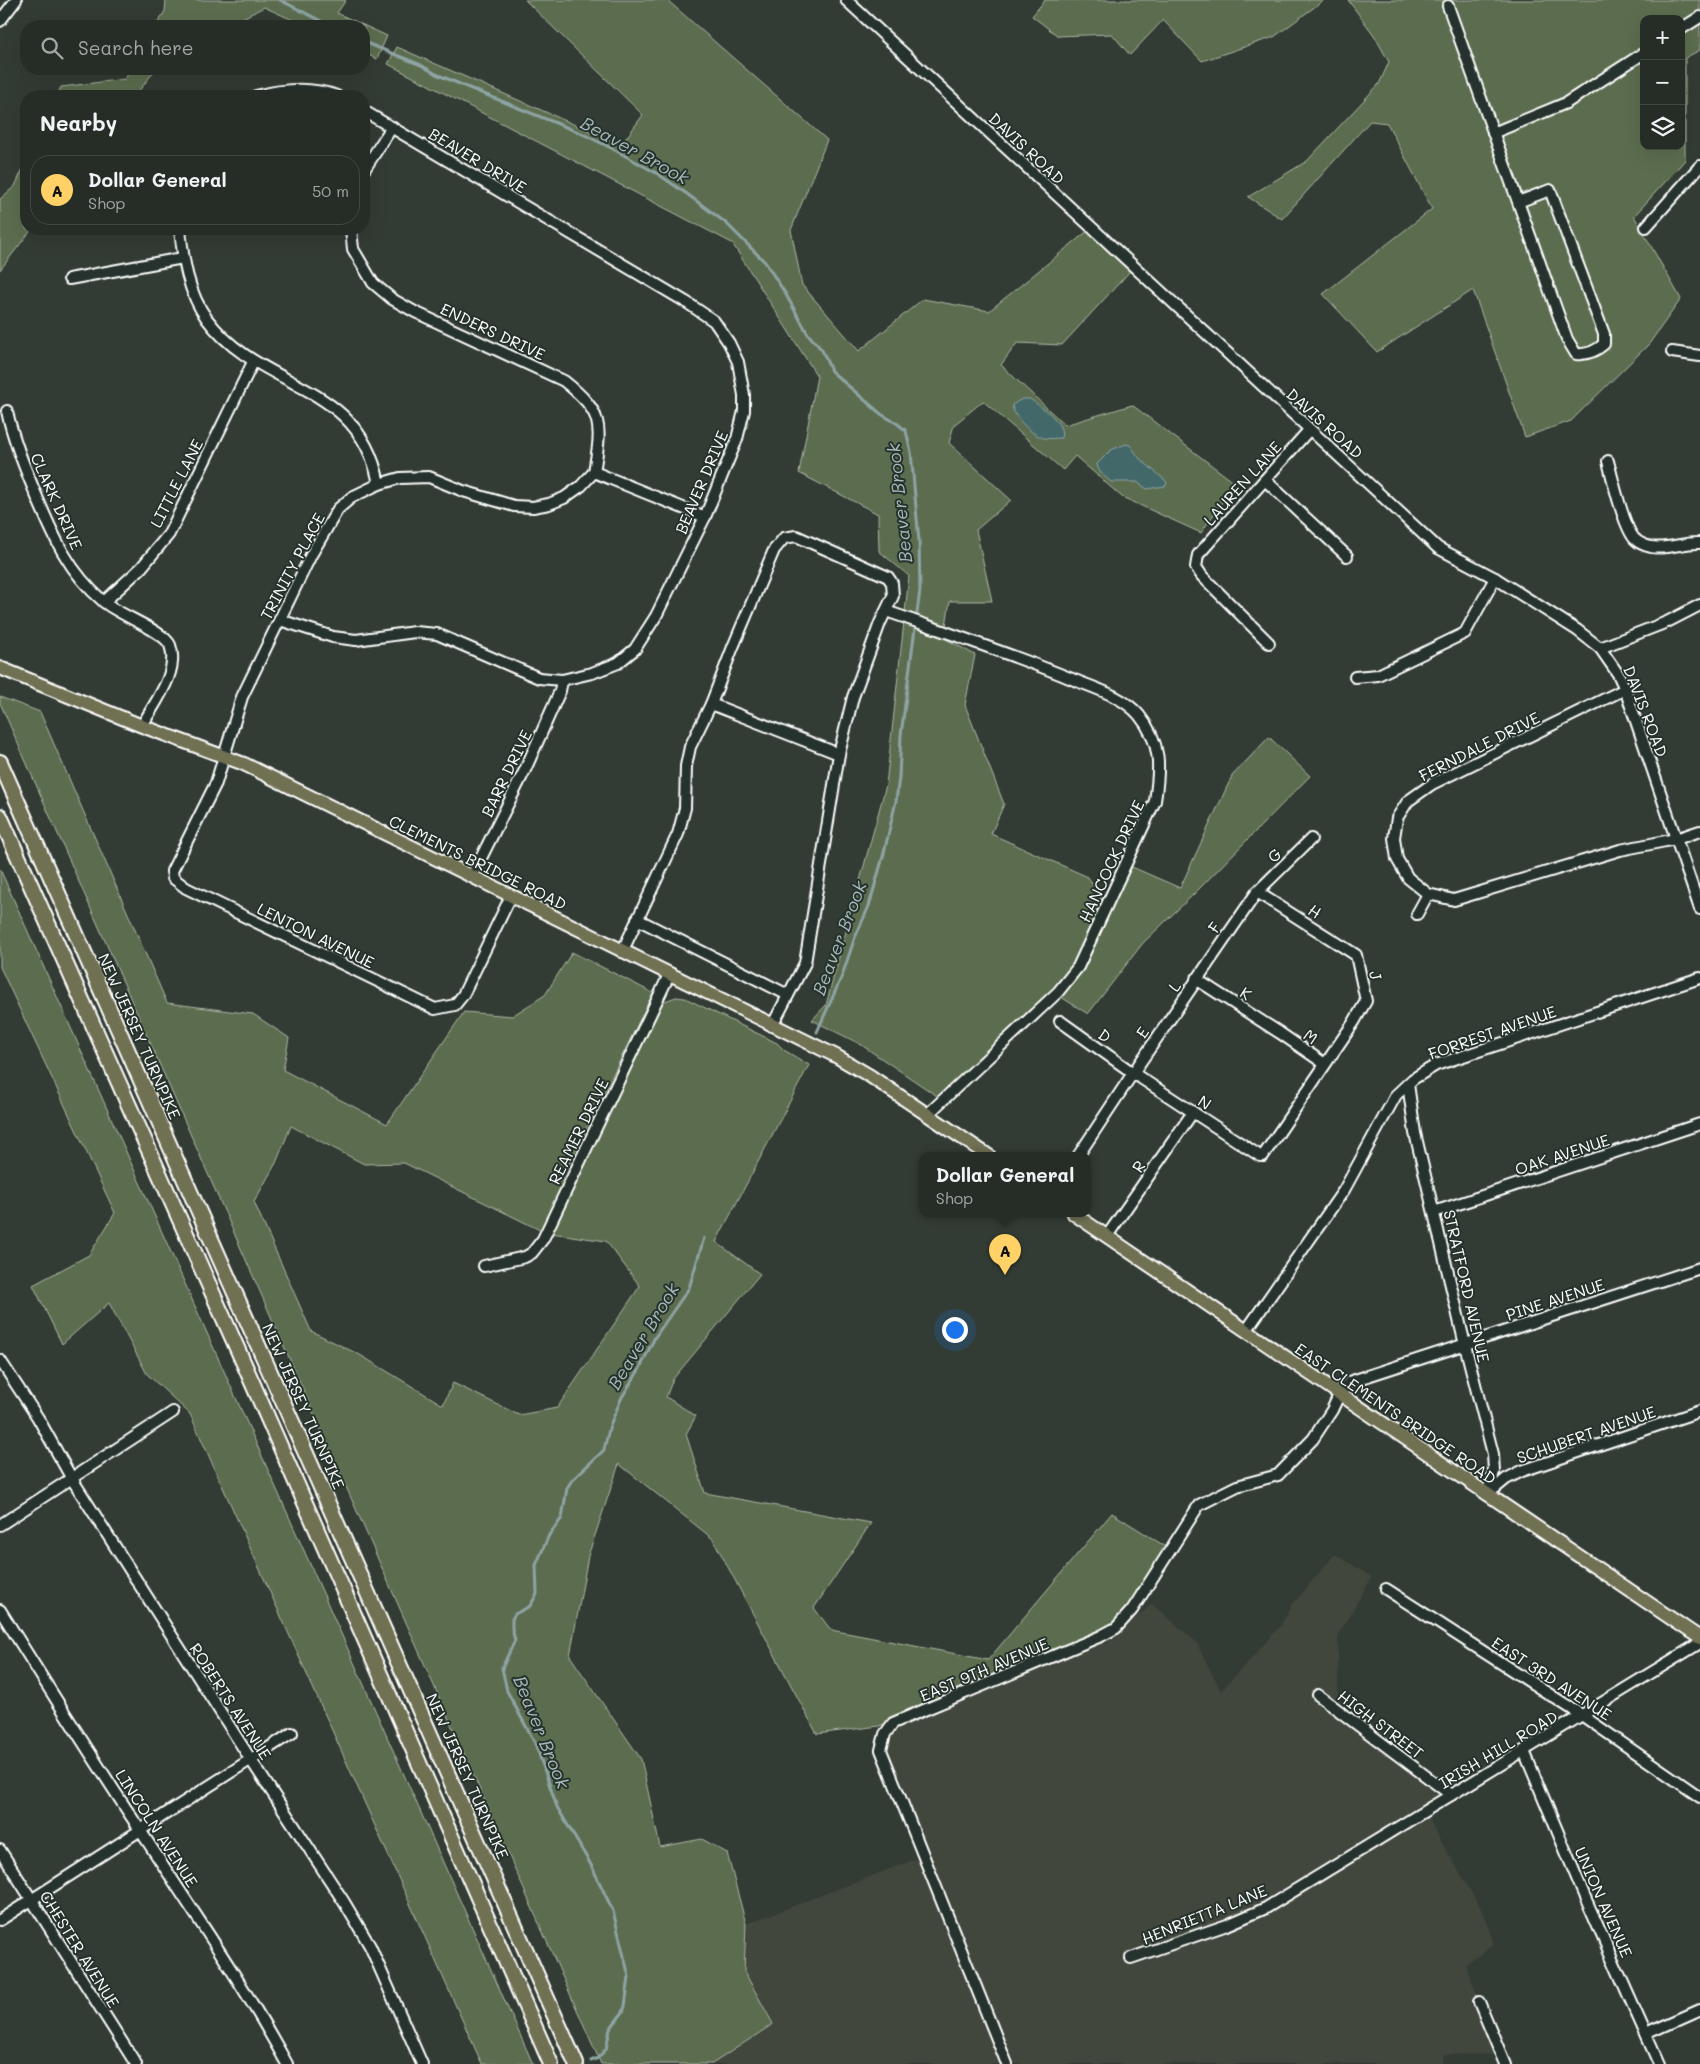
<!DOCTYPE html>
<html lang="en">
<head>
<meta charset="utf-8">
<style>
	body { margin:0; font-family:Mali,sans-serif; background:#2e352f; color:#f1f3f6 }
	.controls { position:absolute; right:15px; top:15px; display:grid; overflow:hidden; border-radius:10px; box-shadow:0 5px 20px #0002 }
	.controls button { width:45px; height:45px; display:grid; place-items:center; padding:0; border:0; border-bottom:1px solid #424944; background:#262d27; color:#f1f3f6; font:25px sans-serif }
	.you { position:absolute; left:954px; top:1329px; width:18px; height:18px; margin:-12px; border:4px solid #fff; border-radius:50%; background:#1a73e8; box-shadow:0 0 0 8px #1a73e833 }
	.badge { display:grid; place-items:center; width:32px; height:32px; border-radius:50%; background:#ffd166; color:#111; font-size:16px; font-weight:700 }
	.pin { position:absolute; translate:-50% -41px; filter:drop-shadow(0 1px 2px #0008) }
	.pin::after { content:''; position:absolute; top:26px; width:18px; height:15px; background:inherit; clip-path:polygon(0 0,100% 0,50% 100%) }
	.popup { position:absolute; left:919px; top:1152px; width:172px; height:65px; box-sizing:border-box; display:grid; place-content:center; border-radius:10px; background:#262d27; filter:drop-shadow(0 1px 4px #0005); font-size:16px; white-space:nowrap; color:#a4a8a7 }
	.popup b { font-size:19px; color:#f1f3f6 }
	.popup::after { content:''; position:absolute; left:50%; top:100%; margin-left:-10px; border:10px solid transparent; border-top-color:#262d27 }
	.list { margin:0; padding:0; list-style:none }
	h2 { display:flex; justify-content:space-between; align-items:center; height:65px; margin:0; padding:0 20px; font-size:21px }
	h2 small { font-size:16px; font-weight:400; color:#a4a8a7 }
	.list li { display:grid; grid-template-columns:32px 1fr auto; gap:15px; align-items:center; box-sizing:border-box; height:70px; margin:0 10px 10px; padding:0 10px; border:1px solid #424944; border-radius:20px }
	.list b { display:block; font-size:19px; white-space:nowrap }
	.list p { margin:0; font-size:16px; white-space:nowrap; color:#a4a8a7 }
	.list em { font-size:16px; font-style:normal; color:#a4a8a7 }
	.icon { flex:none; width:28px; height:28px; fill:none; stroke:currentColor; stroke-width:2; stroke-linecap:round; stroke-linejoin:round }
	.map { position:relative; flex:none; width:1700px; height:2064px; overflow:hidden }
	.search { position:absolute; background:#262d27; box-shadow:0 5px 20px #0002; left:20px; top:20px; width:350px; height:55px; display:flex; align-items:center; gap:12px; box-sizing:border-box; padding:0 18px; border-radius:20px; color:#a4a8a7; font-size:19px }
	.panel { position:absolute; background:#262d27; box-shadow:0 5px 20px #0002; left:20px; top:90px; width:350px; height:145px; border-radius:20px }
	.map>svg:first-child { display:block }
	.built { fill:#42473c }
	.green { fill:#5c6d4f; stroke:#aeb6a7; fill-rule:evenodd }
	.water { fill:#436769; stroke:#8ea4a5 }
	.lines { fill:none; stroke-linecap:round; stroke-linejoin:round }
	.stream { stroke:#8ea4a5; stroke-width:3 }
	.minor-casing { stroke:#fff; stroke-width:14 }
	.major-casing { stroke:#fff; stroke-width:16 }
	.highway-casing { stroke:#fff; stroke-width:18 }
	.minor { stroke:#26332d; stroke-width:10 }
	.major { stroke:#706f52; stroke-width:12 }
	.highway { stroke:#706f52; stroke-width:14 }
	.labels { text-anchor:middle; dominant-baseline:central; stroke-width:4; stroke-linejoin:round; paint-order:stroke }
	.street-label { font-size:16px; fill:#fff; stroke:#26332d }
	.water-label { font-size:18px; font-style:italic; fill:#aabbbc; stroke:#26332d }
</style>
</head>
<body>
<div class="map">
<svg width="1700" height="2064" viewBox="0 0 1700 2064">
	<rect width="100%" height="100%" fill="#333c34"/>
	<filter id="ink" filterUnits="userSpaceOnUse"><feTurbulence type="fractalNoise" baseFrequency=".02" numOctaves="2"/><feDisplacementMap in="SourceGraphic" scale="10" xChannelSelector="R" yChannelSelector="G"/><feConvolveMatrix kernelMatrix="1 2 1 2 8 2 1 2 1" color-interpolation-filters="sRGB"/></filter>
	<g filter="url(#ink)">
		<path class="built" d="M 1335,1554 L 1372,1577 L 1338,1635 L 1338,1713 L 1454,1795 L 1426,1815 L 1482,1911 L 1494,1944 L 1465,1965 L 1503,2055 L 1443,2054 L 1443,2064 L 712,2064 L 773,2024 L 744,1971 L 746,1924 L 932,1853 L 901,1802 L 879,1726 L 1103,1638 L 1105,1645 L 1152,1604 L 1196,1642 L 1221,1691 L 1280,1627 L 1293,1604 Z"/>
		<g class="green">
			<path d="M 166,0 L 346,0 L 337,13 L 387,36 L 377,59 L 364,53 L 364,26 L 306,26 L 264,7 L 227,26 L 156,26 L 165,11 Z"/>
			<path d="M 525,0 L 667,0 L 827,140 L 791,230 L 802,285 L 859,351 L 923,299 L 989,311 L 1090,229 L 1132,269 L 1062,345 L 1017,343 L 1001,365 L 1065,425 L 1132,405 L 1235,483 L 1201,533 L 1122,497 L 1075,456 L 1063,470 L 983,401 L 954,425 L 949,443 L 1011,500 L 976,530 L 992,601 L 950,601 L 944,638 L 975,655 L 965,705 L 1004,804 L 991,834 L 1088,877 L 1109,911 L 1132,867 L 1180,888 L 1232,776 L 1269,737 L 1310,776 L 1196,892 L 1143,943 L 1088,1014 L 1053,992 L 943,1100 L 860,1044 L 812,1020 L 826,1005 L 886,785 L 909,576 L 879,551 L 878,514 L 799,473 L 817,376 L 732,243 L 388,64 L 397,47 L 621,145 L 643,115 Z"/>
			<path d="M 1045,0 L 1324,0 L 1274,37 L 1202,61 L 1163,20 L 1130,55 L 1112,34 L 1058,36 L 1032,16 Z"/>
			<path d="M 1348,0 L 1700,0 L 1700,50 L 1685,58 L 1685,160 L 1634,216 L 1681,299 L 1649,344 L 1571,421 L 1525,437 L 1473,290 L 1377,352 L 1323,294 L 1432,209 L 1387,123 L 1370,121 L 1282,219 L 1248,197 L 1307,161 L 1379,84 L 1389,62 L 1374,35 ZM 1644,19 L 1681,19 L 1681,146 L 1644,146 Z"/>
			<path d="M 131,69 L 156,69 L 135,96 L 57,96 L 61,87 L 125,79 Z"/>
			<path d="M 26,162 L 26,229 L 32,229 L 0,270 L 0,199 L 15,186 Z"/>
			<path d="M 0,697 L 40,712 L 167,1003 L 253,1014 L 289,1038 L 283,1070 L 387,1124 L 464,1012 L 512,1016 L 545,995 L 572,952 L 653,993 L 561,1180 L 573,1185 L 662,1002 L 676,997 L 685,998 L 777,1043 L 784,1050 L 809,1065 L 716,1242 L 760,1274 L 673,1379 L 666,1397 L 696,1416 L 686,1434 L 705,1493 L 871,1523 L 814,1608 L 831,1630 L 988,1660 L 1112,1513 L 1171,1550 L 1103,1638 L 879,1726 L 817,1734 L 713,1539 L 619,1464 L 588,1556 L 570,1656 L 641,1759 L 660,1847 L 702,1839 L 727,1853 L 746,1924 L 744,1971 L 773,2024 L 712,2064 L 601,2064 L 0,703 ZM 291,1126 L 364,1164 L 404,1163 L 544,1232 L 606,1241 L 640,1286 L 557,1408 L 519,1415 L 453,1383 L 443,1405 L 360,1355 L 311,1331 L 254,1202 L 276,1163 Z"/>
			<path d="M 0,869 L 533,2064 L 482,2064 L 190,1414 L 147,1374 L 109,1303 L 62,1344 L 33,1285 L 89,1255 L 115,1213 L 0,967 Z"/>
		</g>
		<g class="water">
			<path d="M 1022,399 L 1030,399 C 1041,407 1066,422 1061,438 C 1056,438 1049,439 1044,438 C 1032,435 1013,417 1012,405 Z"/>
			<path d="M 1126,444 L 1130,445 L 1140,459 L 1166,481 L 1167,484 L 1165,486 L 1147,489 L 1137,482 L 1111,482 C 1106,477 1098,472 1097,464 L 1111,450 Z"/>
		</g>
		<g class="lines">
			<g class="stream">
				<path d="M 280,0 L 331,26"/>
				<path d="M 364,42 L 421,65 L 436,74 L 469,88 L 583,134 L 613,149 L 658,174 L 687,194 L 726,223 L 765,262 L 785,293 L 808,334 L 822,350 L 831,371 L 881,414 L 898,424 L 906,431 L 911,452 L 919,541 L 920,590 L 901,735 L 899,777 L 896,801 L 884,853 L 869,906 L 854,940 L 842,976 L 817,1032"/>
				<path d="M 591,2061 L 598,2058 L 606,2049 L 610,2029 L 623,2012 L 625,2006 L 629,1977 L 613,1911 L 591,1865 L 557,1807 L 536,1745 L 507,1691 L 502,1668 L 515,1640 L 512,1629 L 512,1619 L 515,1614 L 530,1606 L 537,1594 L 536,1565 L 549,1535 L 562,1518 L 567,1488 L 572,1480 L 604,1450 L 610,1425 L 622,1397 L 639,1370 L 655,1337 L 689,1288 L 704,1238"/>
			</g>
			<defs>
				<g id="minor">
					<path d="M 846,0 L 1438,548 L 1495,578 L 1577,630 L 1600,648 L 1618,674 L 1625,689 L 1700,909"/>
					<path d="M 1448,6 L 1567,339 L 1576,354 C 1587,355 1595,352 1604,344 L 1604,334 L 1550,190 L 1518,202"/>
					<path d="M 0,21 L 16,0"/>
					<path d="M 1681,29 L 1700,17"/>
					<path d="M 256,96 C 282,89 310,86 337,96"/>
					<path d="M 1493,133 L 1566,103 L 1644,53"/>
					<path d="M 364,170 L 392,127"/>
					<path d="M 1646,227 L 1700,166"/>
					<path d="M 180,229 C 183,259 188,293 207,319 C 261,392 359,379 379,484"/>
					<path d="M 351,229 L 353,249 L 373,283 L 392,299 L 415,312 L 564,381 C 604,413 602,425 594,472"/>
					<path d="M 69,279 L 183,258"/>
					<path d="M 1672,352 L 1700,356"/>
					<path d="M 7,411 C 13,439 23,464 34,490 C 52,533 67,571 104,602 C 119,615 164,631 170,645 C 180,672 154,703 142,726"/>
					<path d="M 1608,461 C 1612,477 1625,532 1636,540 C 1639,543 1647,546 1651,547 C 1666,550 1684,542 1700,543"/>
					<path d="M 594,472 L 705,517"/>
					<path d="M 1265,480 L 1347,556"/>
					<path d="M 104,602 L 141,568 L 169,534 L 253,362"/>
					<path d="M 886,611 C 948,633 1011,654 1072,679 C 1094,688 1123,696 1139,715 C 1162,743 1160,768 1155,801 L 1078,967 L 1058,992 L 928,1114"/>
					<path d="M 280,620 L 333,637 L 356,640 L 415,632 L 437,634 L 539,678 L 562,680 L 592,673 L 618,663 L 635,649 L 656,616 L 705,517 L 737,439 L 744,411 L 744,395 L 738,362 L 729,343 L 714,321 L 686,302 L 364,111"/>
					<path d="M 1269,643 L 1202,576 L 1196,567 L 1198,555 L 1309,430"/>
					<path d="M 1600,648 L 1667,622 L 1700,605"/>
					<path d="M 1355,677 L 1378,675 L 1465,633 L 1495,578"/>
					<path d="M 1625,689 L 1432,784 L 1408,801 L 1397,818 L 1394,838 L 1397,859 L 1408,878 L 1428,894 L 1454,900 L 1620,850 L 1676,839 L 1700,831"/>
					<path d="M 711,704 L 839,754 L 805,963 L 772,1026"/>
					<path d="M 472,876 L 525,770 L 560,691 L 562,680"/>
					<path d="M 511,896 L 463,995 L 455,1005 L 435,1009 L 186,888 L 173,878 L 172,871 L 216,783 L 242,697 L 311,555 L 338,509 L 352,497 L 379,484 L 400,478 L 429,477 L 463,491 L 514,506 L 533,507 L 549,504 L 564,498 L 581,486 L 594,472"/>
					<path d="M 1417,914 L 1428,894"/>
					<path d="M 637,919 L 788,995"/>
					<path d="M 622,952 L 678,834 L 685,808 L 686,766 L 690,747 L 711,704 L 733,647 L 774,550 L 784,538 L 796,536 L 888,577 L 892,583 L 893,596 L 880,623 L 853,697 L 839,754"/>
					<path d="M 1196,979 L 1280,1033 L 1325,1064"/>
					<path d="M 1060,1021 L 1133,1073 L 1260,1156 L 1263,1156 L 1354,1022 L 1366,1001 L 1356,955 L 1257,892"/>
					<path d="M 1408,1084 L 1415,1133 L 1465,1345 L 1493,1454 L 1494,1472 L 1487,1495"/>
					<path d="M 1078,1156 L 1133,1073 L 1257,892 L 1311,839"/>
					<path d="M 1434,1212 L 1700,1124"/>
					<path d="M 1107,1236 L 1193,1112"/>
					<path d="M 484,1266 L 525,1257 L 532,1253 L 543,1239 L 669,975"/>
					<path d="M 1246,1331 L 1344,1190 L 1396,1095 L 1413,1079 L 1436,1065 L 1700,978"/>
					<path d="M 0,1360 L 38,1418 L 72,1479 L 251,1760 L 344,1902 L 370,1946 L 422,2064"/>
					<path d="M 1488,1494 L 1506,1479 L 1522,1471 L 1700,1411"/>
					<path d="M 0,1525 L 173,1412"/>
					<path d="M 1386,1589 L 1583,1716 L 1700,1797"/>
					<path d="M 0,1610 C 46,1684 92,1757 140,1830 C 190,1907 243,1983 287,2064"/>
					<path d="M 1318,1695 L 1451,1795"/>
					<path d="M 1524,1751 L 1584,1895 L 1659,2064"/>
					<path d="M 0,1850 L 136,2064"/>
					<path d="M 0,1920 L 292,1733"/>
					<path d="M 1131,1958 L 1227,1925 L 1266,1908 L 1700,1643"/>
					<path d="M 1479,2002 L 1505,2064"/>
					<path d="M 1646,2034 L 1700,2010"/>
					<path d="M 1007,2064 L 881,1750 L 885,1734 L 893,1723 L 1101,1636 L 1116,1628 L 1132,1610 L 1199,1505 L 1237,1486 L 1278,1475 L 1313,1439 L 1332,1410 L 1339,1395 L 1349,1382 L 1700,1268"/>
				</g>
				<g id="major">
					<path d="M 0,668 L 142,726 L 244,764 L 836,1056 L 870,1076 L 989,1156"/>
					<path d="M 1074,1214 L 1700,1638"/>
				</g>
				<g id="highway">
					<path d="M 0,762 L 576,2064"/>
					<path d="M 0,816 L 245,1366 L 551,2064"/>
				</g>
			</defs>
			<use href="#minor" class="minor-casing"/>
			<use href="#major" class="major-casing"/>
			<use href="#highway" class="highway-casing"/>
			<use href="#minor" class="minor"/>
			<use href="#major" class="major"/>
			<use href="#highway" class="highway"/>
		</g>
	</g>
	<g class="labels">
		<g class="street-label">
			<text transform="translate(1027 148) rotate(43)">DAVIS ROAD</text>
			<text transform="translate(478 160) rotate(31)">BEAVER DRIVE</text>
			<text transform="translate(493 331) rotate(25)">ENDERS DRIVE</text>
			<text transform="translate(1325 423) rotate(42)">DAVIS ROAD</text>
			<text transform="translate(701 482) rotate(-67)">BEAVER DRIVE</text>
			<text transform="translate(176 483) rotate(-63)">LITTLE LANE</text>
			<text transform="translate(1242 483) rotate(-48)">LAUREN LANE</text>
			<text transform="translate(57 501) rotate(66)">CLARK DRIVE</text>
			<text transform="translate(292 566) rotate(-62)">TRINITY PLACE</text>
			<text transform="translate(1646 711) rotate(69)">DAVIS ROAD</text>
			<text transform="translate(1479 746) rotate(-27)">FERNDALE DRIVE</text>
			<text transform="translate(506 773) rotate(-64)">BARR DRIVE</text>
			<text transform="translate(1274 855) rotate(-44)">G</text>
			<text transform="translate(1111 861) rotate(-65)">HANCOCK DRIVE</text>
			<text transform="translate(478 862) rotate(26)">CLEMENTS BRIDGE ROAD</text>
			<text transform="translate(1315 911) rotate(33)">H</text>
			<text transform="translate(1214 927) rotate(-55)">F</text>
			<text transform="translate(316 935) rotate(26)">LENTON AVENUE</text>
			<text transform="translate(1376 975) rotate(77)">J</text>
			<text transform="translate(1174 986) rotate(-56)">L</text>
			<text transform="translate(1246 993) rotate(33)">K</text>
			<text transform="translate(1142 1032) rotate(-56)">E</text>
			<text transform="translate(1492 1032) rotate(-19)">FORREST AVENUE</text>
			<text transform="translate(1105 1035) rotate(35)">D</text>
			<text transform="translate(140 1036) rotate(66)">NEW JERSEY TURNPIKE</text>
			<text transform="translate(1311 1036) rotate(35)">M</text>
			<text transform="translate(1205 1102) rotate(33)">N</text>
			<text transform="translate(578 1131) rotate(-64)">REAMER DRIVE</text>
			<text transform="translate(1562 1154) rotate(-18)">OAK AVENUE</text>
			<text transform="translate(1138 1166) rotate(-55)">R</text>
			<text transform="translate(1467 1286) rotate(77)">STRATFORD AVENUE</text>
			<text transform="translate(1555 1299) rotate(-18)">PINE AVENUE</text>
			<text transform="translate(304 1406) rotate(66)">NEW JERSEY TURNPIKE</text>
			<text transform="translate(1396 1413) rotate(34)">EAST CLEMENTS BRIDGE ROAD</text>
			<text transform="translate(1586 1434) rotate(-19)">SCHUBERT AVENUE</text>
			<text transform="translate(984 1669) rotate(-23)">EAST 9TH AVENUE</text>
			<text transform="translate(1552 1678) rotate(33)">EAST 3RD AVENUE</text>
			<text transform="translate(231 1701) rotate(57)">ROBERTS AVENUE</text>
			<text transform="translate(1381 1724) rotate(37)">HIGH STREET</text>
			<text transform="translate(1498 1749) rotate(-31)">IRISH HILL ROAD</text>
			<text transform="translate(468 1776) rotate(66)">NEW JERSEY TURNPIKE</text>
			<text transform="translate(157 1828) rotate(57)">LINCOLN AVENUE</text>
			<text transform="translate(1604 1902) rotate(66)">UNION AVENUE</text>
			<text transform="translate(1204 1914) rotate(-22)">HENRIETTA LANE</text>
			<text transform="translate(80 1949) rotate(58)">CHESTER AVENUE</text>
		</g>
		<g class="water-label">
			<text transform="translate(635 150) rotate(29)">Beaver Brook</text>
			<text transform="translate(899 503) rotate(-96)">Beaver Brook</text>
			<text transform="translate(839 938) rotate(-69)">Beaver Brook</text>
			<text transform="translate(643 1336) rotate(-59)">Beaver Brook</text>
			<text transform="translate(542 1732) rotate(68)">Beaver Brook</text>
		</g>
	</g>
</svg>
<div class="controls">
<button>+</button>
<button>−</button>
<button><svg class="icon" aria-label="layers" viewBox="0 0 24 24"><path d="M12 4l9 5-9 5-9-5zM3 14l9 5 9-5"/></svg></button>
</div>
<div class="you"></div>
<div class="pin badge" style="left:1005px;top:1275px">A</div>
<div class="popup"><b>Dollar General</b>Shop</div>
<div class="search"><svg class="icon" aria-label="search" viewBox="0 0 24 24"><circle cx="10" cy="10" r="6"/><path d="M15 15l6 6"/></svg>Search here</div>
<section class="panel">
<h2>Nearby<small></small></h2>
<ul class="list">
<li><span class="badge">A</span><div><b>Dollar General</b><p>Shop</p></div><em>50 m</em></li>
</ul>
</section>
</div>
</body>
</html>
